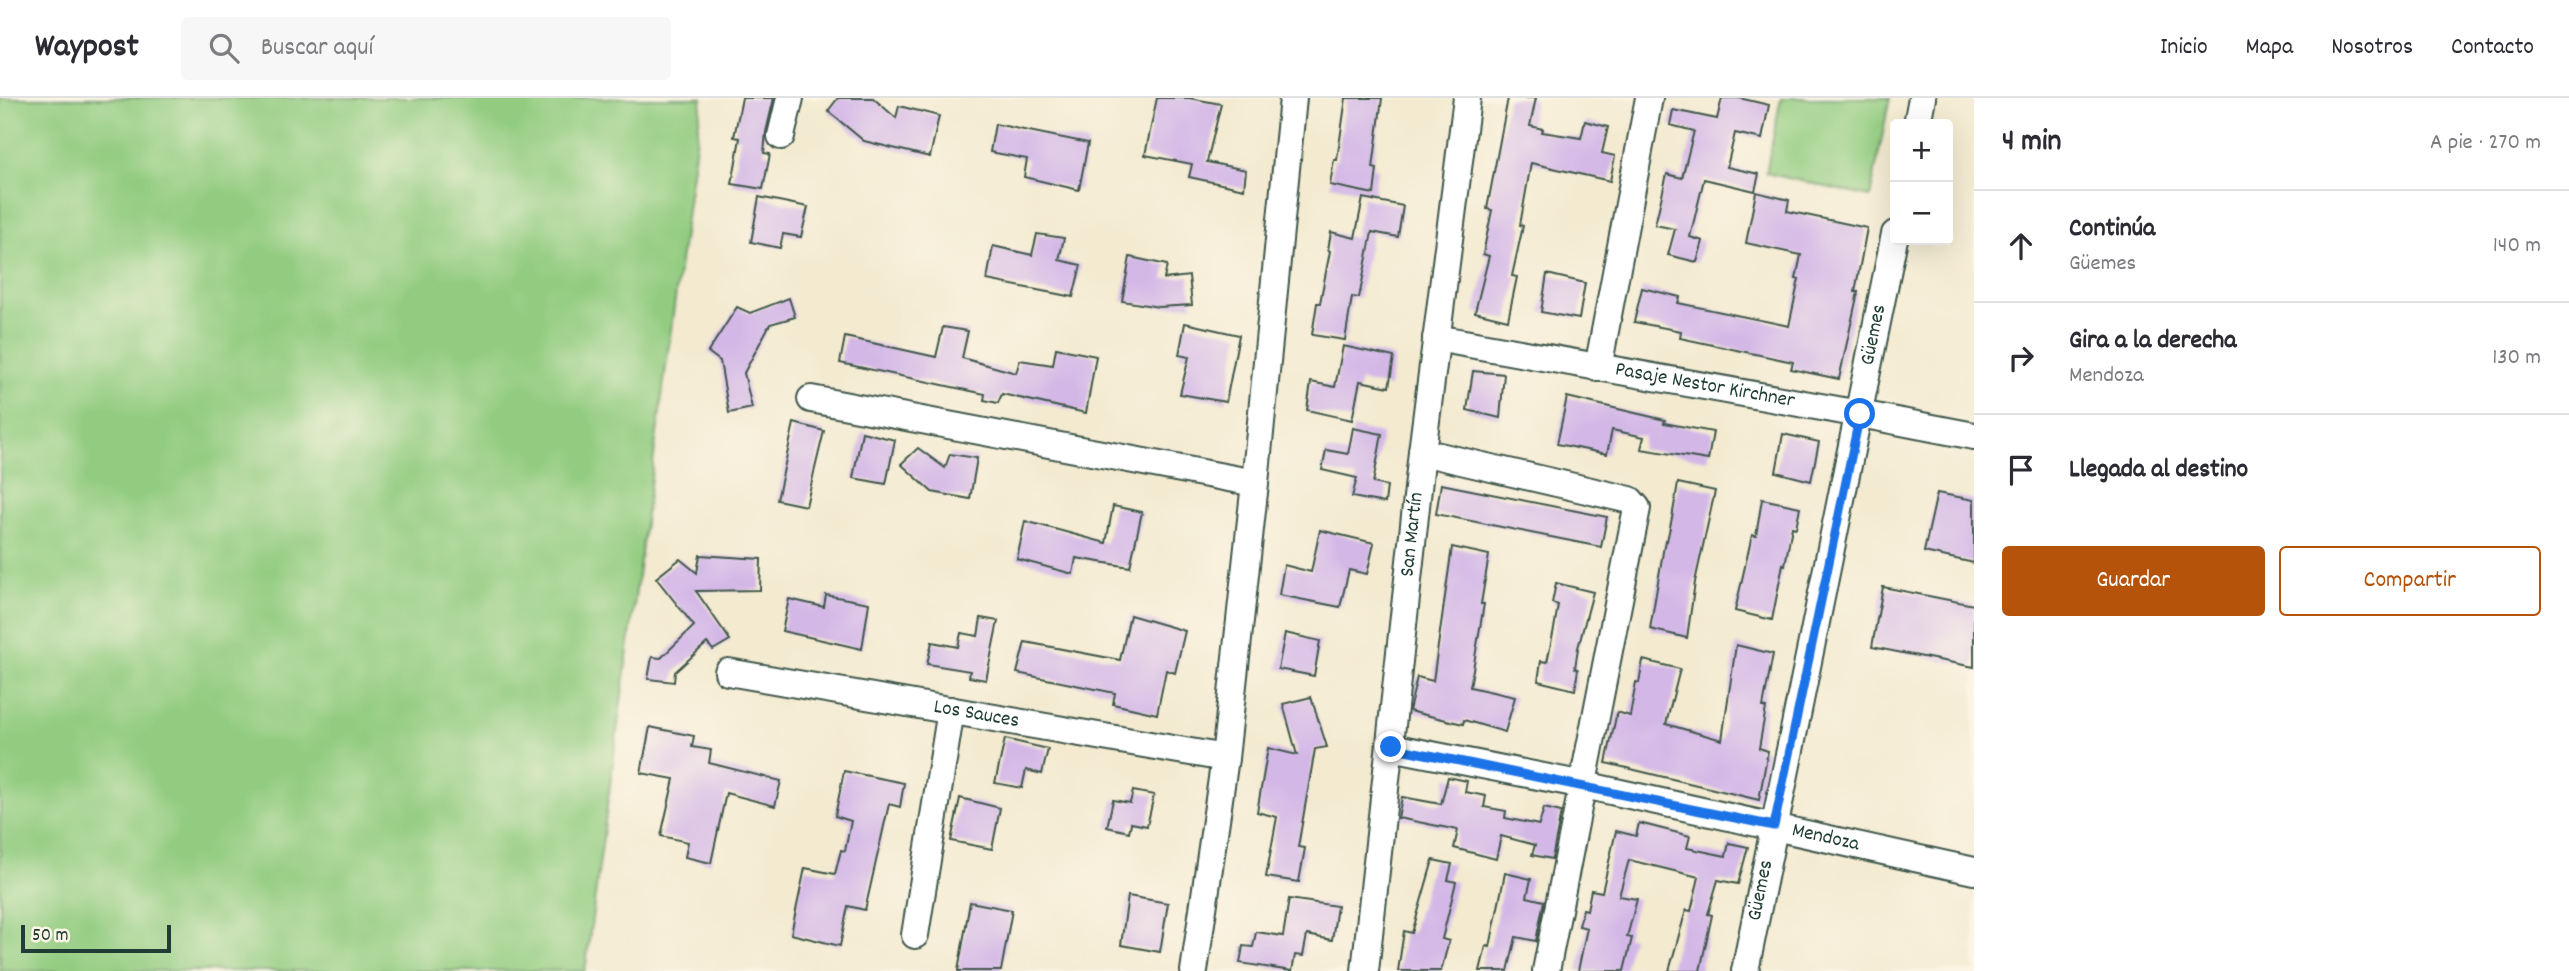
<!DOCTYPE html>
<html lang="es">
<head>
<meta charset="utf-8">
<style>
	body { margin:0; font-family:Dekko,sans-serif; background:#f7f7f7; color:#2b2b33 }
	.controls { position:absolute; right:21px; top:21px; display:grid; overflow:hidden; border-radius:7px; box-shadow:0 7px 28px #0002 }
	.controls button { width:63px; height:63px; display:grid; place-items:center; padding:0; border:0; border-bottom:2px solid #e1e1e2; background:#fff; color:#2b2b33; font:35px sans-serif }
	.scale { position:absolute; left:21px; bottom:18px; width:150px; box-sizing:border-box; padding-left:7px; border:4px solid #1f3d34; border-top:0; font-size:19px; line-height:24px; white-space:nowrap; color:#1f3d34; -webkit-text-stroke:5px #fcf5e5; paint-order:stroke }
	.stop { position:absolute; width:21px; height:21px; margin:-16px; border:5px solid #1a73e8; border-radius:50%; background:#fff }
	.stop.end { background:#1a73e8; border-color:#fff; box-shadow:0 2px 7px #0008 }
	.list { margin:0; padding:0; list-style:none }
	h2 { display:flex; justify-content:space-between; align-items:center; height:91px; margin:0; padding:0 28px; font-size:30px }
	h2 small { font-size:23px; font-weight:400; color:#7c7c81 }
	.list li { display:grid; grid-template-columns:46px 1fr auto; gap:21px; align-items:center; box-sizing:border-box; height:112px; padding:0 28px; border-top:2px solid #e1e1e2 }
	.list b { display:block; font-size:26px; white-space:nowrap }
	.list p { margin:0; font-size:23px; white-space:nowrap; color:#7c7c81 }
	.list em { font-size:23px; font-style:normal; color:#7c7c81 }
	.actions { display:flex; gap:14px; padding:21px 28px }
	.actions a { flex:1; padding:16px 0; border:2px solid #b45309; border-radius:7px; text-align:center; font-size:24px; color:#b45309 }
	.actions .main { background:#b45309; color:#fff }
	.icon { flex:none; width:38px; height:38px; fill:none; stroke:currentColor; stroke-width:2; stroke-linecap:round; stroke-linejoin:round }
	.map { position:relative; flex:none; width:1974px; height:873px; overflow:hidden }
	header { display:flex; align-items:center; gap:42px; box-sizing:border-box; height:98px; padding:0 35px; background:#fff; border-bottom:2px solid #e1e1e2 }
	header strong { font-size:33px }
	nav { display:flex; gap:38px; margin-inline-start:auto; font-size:24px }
	.search { width:490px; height:63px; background:#f7f7f7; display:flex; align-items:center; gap:18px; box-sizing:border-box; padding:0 24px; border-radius:7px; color:#7c7c81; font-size:26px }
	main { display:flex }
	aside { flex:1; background:#fff }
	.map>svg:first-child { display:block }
	.green { fill:#92cc80; stroke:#58845a; stroke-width:2 }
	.building { fill:#d3b7e7 }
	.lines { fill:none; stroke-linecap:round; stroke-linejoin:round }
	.minor-casing { stroke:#3f574b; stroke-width:30 }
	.minor { stroke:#fff; stroke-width:26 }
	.route { stroke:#1a73e8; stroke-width:9 }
	.labels { text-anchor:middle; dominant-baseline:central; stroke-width:5; stroke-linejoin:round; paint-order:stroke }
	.street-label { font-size:21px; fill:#1f3d34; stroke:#fcf5e5 }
</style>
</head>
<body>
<header>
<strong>Waypost</strong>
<div class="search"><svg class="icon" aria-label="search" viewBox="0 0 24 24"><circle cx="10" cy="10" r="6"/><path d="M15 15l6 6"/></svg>Buscar aquí</div>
<nav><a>Inicio</a><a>Mapa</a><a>Nosotros</a><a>Contacto</a></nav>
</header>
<main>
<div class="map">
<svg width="1974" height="873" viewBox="0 0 1974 873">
	<rect width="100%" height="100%" fill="#fcf5e5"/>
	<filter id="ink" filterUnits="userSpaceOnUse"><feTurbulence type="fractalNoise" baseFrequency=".0143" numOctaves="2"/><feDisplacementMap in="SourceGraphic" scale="14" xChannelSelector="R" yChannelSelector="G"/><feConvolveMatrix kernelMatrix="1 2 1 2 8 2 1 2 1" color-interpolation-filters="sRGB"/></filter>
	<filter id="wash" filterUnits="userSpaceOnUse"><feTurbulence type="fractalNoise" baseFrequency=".00686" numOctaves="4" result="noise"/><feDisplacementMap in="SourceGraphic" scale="28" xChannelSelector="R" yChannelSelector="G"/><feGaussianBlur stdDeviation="1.57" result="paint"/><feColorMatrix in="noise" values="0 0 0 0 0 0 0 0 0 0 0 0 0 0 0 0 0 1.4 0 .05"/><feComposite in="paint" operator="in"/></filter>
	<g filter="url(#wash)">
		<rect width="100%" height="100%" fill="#f3ead0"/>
		<g class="green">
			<path d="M 0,0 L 702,0 L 585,873 L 0,873 Z"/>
			<path d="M 1781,0 L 1890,0 L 1870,99 L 1766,75 Z"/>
		</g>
		<g id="blocks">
			<g class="building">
				<path d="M 742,0 L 774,0 L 766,34 L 764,55 L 770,56 L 763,91 L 732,86 L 740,40 L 734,39 Z"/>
				<path d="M 838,0 L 873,0 L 896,20 L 899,8 L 939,18 L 930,59 L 864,43 L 828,13 Z"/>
				<path d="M 1157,0 L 1189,0 L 1221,6 L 1207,64 L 1246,72 L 1244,91 L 1189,79 L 1192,66 L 1145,57 Z"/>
				<path d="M 1346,0 L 1382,0 L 1373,70 L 1377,71 L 1374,96 L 1330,87 L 1334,62 L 1337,62 Z"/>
				<path d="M 1508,0 L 1536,0 L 1530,28 L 1543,31 L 1542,34 L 1581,40 L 1585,23 L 1608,29 L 1602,55 L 1615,58 L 1610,83 L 1531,65 L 1520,127 L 1523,128 L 1512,178 L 1517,179 L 1508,222 L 1475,214 L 1489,158 L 1483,156 L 1492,112 L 1487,111 Z"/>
				<path d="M 1722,0 L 1739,0 L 1769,7 L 1762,41 L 1735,35 L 1727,69 L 1759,76 L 1755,93 L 1704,81 L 1690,139 L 1703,143 L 1697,164 L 1668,157 L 1675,131 L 1655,127 L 1667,76 L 1682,80 L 1694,33 L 1670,27 L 1673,12 L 1717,21 Z"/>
				<path d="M 995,26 L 1088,45 L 1079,92 L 1024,79 L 1027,61 L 990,54 Z"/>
				<path d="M 1756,94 L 1789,102 L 1787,113 L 1867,130 L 1855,194 L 1858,194 L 1839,281 L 1791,271 L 1793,264 L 1680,240 L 1681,233 L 1634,224 L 1642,190 L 1680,199 L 1678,205 L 1789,228 L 1799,181 L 1796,181 L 1801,157 L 1746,145 Z"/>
				<path d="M 759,99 L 808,109 L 801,139 L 783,136 L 780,150 L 751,144 Z"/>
				<path d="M 1363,100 L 1403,108 L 1398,139 L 1372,134 L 1359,200 L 1352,199 L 1345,242 L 1312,237 L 1317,205 L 1320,205 L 1330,153 L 1328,152 L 1331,134 L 1355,140 Z"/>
				<path d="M 1037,136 L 1064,140 L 1059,162 L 1081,167 L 1073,199 L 987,182 L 993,148 L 1032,157 Z"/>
				<path d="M 1130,159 L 1167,167 L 1164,181 L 1189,178 L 1192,207 L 1159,209 L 1122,203 Z"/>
				<path d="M 1547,176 L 1585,185 L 1579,221 L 1541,214 Z"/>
				<path d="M 789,200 L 795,219 L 770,226 L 744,275 L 752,310 L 729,315 L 720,263 L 708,254 L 737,209 L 750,215 Z"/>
				<path d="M 1185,225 L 1239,237 L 1226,304 L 1180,296 L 1189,259 L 1179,257 Z"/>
				<path d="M 943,229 L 968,233 L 962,260 L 1016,275 L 1020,262 L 1053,267 L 1056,250 L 1096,258 L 1086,315 L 1002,296 L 998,305 L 984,302 L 985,296 L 840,265 L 845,239 L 936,259 Z"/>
				<path d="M 1343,248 L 1394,259 L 1389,289 L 1360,283 L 1352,322 L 1307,312 L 1311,284 L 1335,289 Z"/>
				<path d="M 1473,273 L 1504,276 L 1500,320 L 1467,312 Z"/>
				<path d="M 1567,299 L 1665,322 L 1664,325 L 1713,334 L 1708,362 L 1641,351 L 1644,339 L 1612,332 L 1607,356 L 1557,346 Z"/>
				<path d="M 794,325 L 824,333 L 806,408 L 777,402 Z"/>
				<path d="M 1353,330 L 1382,336 L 1373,385 L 1387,388 L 1385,405 L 1352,399 L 1357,380 L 1322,372 L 1326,352 L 1348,356 Z"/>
				<path d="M 862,334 L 895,342 L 886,386 L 853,380 Z"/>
				<path d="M 1783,336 L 1819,344 L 1811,383 L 1776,374 Z"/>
				<path d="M 918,350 L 945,370 L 950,356 L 977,360 L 970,401 L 932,394 L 901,366 Z"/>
				<path d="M 1678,385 L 1715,393 L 1695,484 L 1687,540 L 1650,531 L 1665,442 L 1667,443 L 1672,420 Z"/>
				<path d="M 1441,386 L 1607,419 L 1601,449 L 1436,416 Z"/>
				<path d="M 1937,395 L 1974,402 L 1974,465 L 1924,454 Z"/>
				<path d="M 1762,401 L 1800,409 L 1796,430 L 1792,429 L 1785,467 L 1783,466 L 1772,522 L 1735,513 L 1752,437 L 1756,438 Z"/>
				<path d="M 1113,408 L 1142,414 L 1130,469 L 1076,460 L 1073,476 L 1017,461 L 1025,423 L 1106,445 Z"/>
				<path d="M 1320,432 L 1374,445 L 1367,476 L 1349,472 L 1340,509 L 1279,497 L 1284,467 L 1311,474 Z"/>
				<path d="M 1452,449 L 1489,457 L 1481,506 L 1484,506 L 1470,589 L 1515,599 L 1505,634 L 1464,622 L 1463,626 L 1409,613 L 1417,579 L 1433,583 Z"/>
				<path d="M 700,457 L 761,461 L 760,492 L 696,493 L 730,542 L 713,552 L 707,545 L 675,574 L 674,584 L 648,581 L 652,559 L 661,560 L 694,528 L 656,480 L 680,461 L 697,475 Z"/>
				<path d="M 1556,485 L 1593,494 L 1578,550 L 1575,570 L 1578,571 L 1575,592 L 1538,583 L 1541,563 L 1547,564 L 1554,531 L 1558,507 L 1552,505 Z"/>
				<path d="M 1883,489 L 1974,507 L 1974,569 L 1872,549 Z"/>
				<path d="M 826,497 L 869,505 L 862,551 L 782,533 L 789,501 L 824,509 Z"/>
				<path d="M 1130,517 L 1185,533 L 1175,575 L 1166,572 L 1157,616 L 1113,606 L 1115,595 L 1017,575 L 1025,544 L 1120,562 Z"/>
				<path d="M 981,520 L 998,523 L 986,582 L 969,579 L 970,573 L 927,566 L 932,544 L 958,549 L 961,535 L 978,538 Z"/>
				<path d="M 1285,535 L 1320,543 L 1314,578 L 1278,571 Z"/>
				<path d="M 1736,547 L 1773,556 L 1763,609 L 1766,610 L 1759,650 L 1768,653 L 1759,702 L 1606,665 L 1617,614 L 1630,618 L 1636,584 L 1639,585 L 1643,562 L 1680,571 L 1666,626 L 1722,642 Z"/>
				<path d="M 1311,599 L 1327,649 L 1315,651 L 1298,749 L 1305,750 L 1299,784 L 1266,779 L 1277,719 L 1257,714 L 1268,650 L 1297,657 L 1283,606 Z"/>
				<path d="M 650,629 L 694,638 L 692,649 L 711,652 L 709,665 L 781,683 L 775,708 L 726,695 L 711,765 L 685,759 L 688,744 L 661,738 L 674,681 L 641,675 Z"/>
				<path d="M 1005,641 L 1048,651 L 1042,676 L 1026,672 L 1022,690 L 995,685 Z"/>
				<path d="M 844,673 L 904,685 L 900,709 L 889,706 L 865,812 L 848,808 L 840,848 L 791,836 L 805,770 L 835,776 L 841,752 L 845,753 L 851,723 L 835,718 Z"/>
				<path d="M 1448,679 L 1467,683 L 1465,694 L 1486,698 L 1484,709 L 1506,713 L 1505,720 L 1539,727 L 1544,710 L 1561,714 L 1552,761 L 1532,757 L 1535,747 L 1501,738 L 1496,761 L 1454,750 L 1458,732 L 1398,720 L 1402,699 L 1441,706 Z"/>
				<path d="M 1133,693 L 1154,697 L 1147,728 L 1131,725 L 1129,734 L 1107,729 L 1113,702 L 1130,705 Z"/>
				<path d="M 960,700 L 1000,710 L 992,751 L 951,743 Z"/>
				<path d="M 1639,725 L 1690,738 L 1687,750 L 1726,758 L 1729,745 L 1748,749 L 1738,786 L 1718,782 L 1708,816 L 1712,817 L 1700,873 L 1669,873 L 1686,812 L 1691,813 L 1699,779 L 1629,762 L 1619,798 L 1637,801 L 1627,839 L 1632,840 L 1624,873 L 1578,873 L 1587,830 L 1579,828 L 1583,811 L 1587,812 L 1591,792 L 1602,794 L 1616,733 L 1636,738 Z"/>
				<path d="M 1433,762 L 1452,766 L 1448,782 L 1456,784 L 1442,841 L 1449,843 L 1441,873 L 1398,873 L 1404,833 L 1412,835 Z"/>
				<path d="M 1505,775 L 1531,781 L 1527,799 L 1544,803 L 1536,843 L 1516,839 L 1508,873 L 1480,873 L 1486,848 L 1490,849 Z"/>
				<path d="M 1128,798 L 1168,805 L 1160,854 L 1121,847 Z"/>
				<path d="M 1289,801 L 1337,808 L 1332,842 L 1307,837 L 1303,858 L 1295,857 L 1292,873 L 1240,865 L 1243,848 L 1253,849 L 1256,834 L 1283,838 Z"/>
				<path d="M 970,804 L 1012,812 L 1001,873 L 958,873 Z"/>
			</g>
		</g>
	</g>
	<g filter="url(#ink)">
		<use href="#blocks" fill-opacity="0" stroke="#3f574b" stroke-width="2"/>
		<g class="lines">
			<defs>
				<g id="minor">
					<path d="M 1917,26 L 1922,0"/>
					<path d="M 781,38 L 790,0"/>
					<path id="s1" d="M 1436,240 L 1860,316 L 1974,338"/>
					<path d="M 1598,270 L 1649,0"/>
					<path d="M 811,301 L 1255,385"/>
					<path d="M 1422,354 L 1630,402 L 1637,410 L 1546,873"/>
					<path id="s2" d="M 728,574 L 1225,660"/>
					<path id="s3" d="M 1391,649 L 1584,687 L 1974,773"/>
					<path d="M 915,837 L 951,612"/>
					<path d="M 1194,873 L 1225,660 L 1255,385 L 1293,0"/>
					<path id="s4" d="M 1365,873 L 1422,354 L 1467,0"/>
					<path id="s5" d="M 1745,873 L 1895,136"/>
				</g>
			</defs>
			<use href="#minor" class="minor-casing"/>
			<use href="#minor" class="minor"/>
		</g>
	</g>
	<g class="lines" filter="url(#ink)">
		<path class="route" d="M 1391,649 L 1774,728 L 1860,316"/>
	</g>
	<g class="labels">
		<g class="street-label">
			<text stroke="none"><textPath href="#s5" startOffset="649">Güemes</textPath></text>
			<text stroke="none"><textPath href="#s1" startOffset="273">Pasaje Nestor Kirchner</textPath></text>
			<text stroke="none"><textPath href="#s4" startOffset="439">San Martín</textPath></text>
			<text stroke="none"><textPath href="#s2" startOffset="252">Los Sauces</textPath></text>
			<text stroke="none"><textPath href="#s3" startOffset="444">Mendoza</textPath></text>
			<text stroke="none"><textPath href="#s5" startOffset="82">Güemes</textPath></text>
		</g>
	</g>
</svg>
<div class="controls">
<button>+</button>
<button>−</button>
</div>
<div class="scale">50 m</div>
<div class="stop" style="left:1860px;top:316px"></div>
<div class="stop end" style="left:1391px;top:649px"></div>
</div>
<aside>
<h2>4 min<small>A pie · 270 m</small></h2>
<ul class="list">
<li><svg class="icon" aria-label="ahead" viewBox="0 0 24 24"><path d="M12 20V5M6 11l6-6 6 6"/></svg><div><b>Continúa</b><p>Güemes</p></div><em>140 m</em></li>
<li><svg class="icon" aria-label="right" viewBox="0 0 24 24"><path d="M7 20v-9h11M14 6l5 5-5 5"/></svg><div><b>Gira a la derecha</b><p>Mendoza</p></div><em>130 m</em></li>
<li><svg class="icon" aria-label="arrive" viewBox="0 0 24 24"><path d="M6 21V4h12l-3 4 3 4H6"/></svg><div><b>Llegada al destino</b></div></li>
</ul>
<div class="actions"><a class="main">Guardar</a><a>Compartir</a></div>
</aside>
</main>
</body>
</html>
